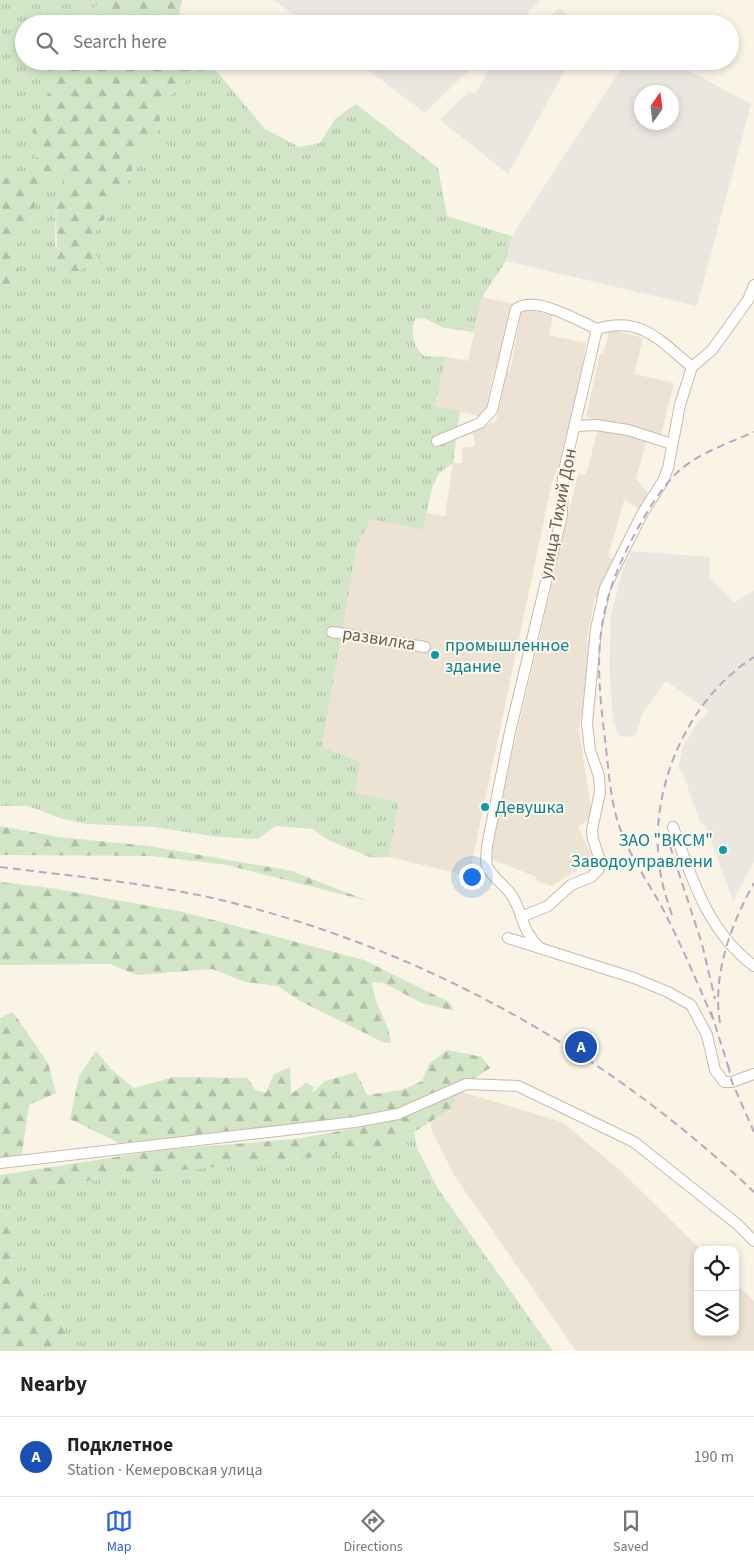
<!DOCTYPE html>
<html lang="en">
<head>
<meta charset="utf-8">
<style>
	body { margin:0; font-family:"Source Sans 3",sans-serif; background:#f2f2f2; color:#222 }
	.controls { position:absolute; right:15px; bottom:15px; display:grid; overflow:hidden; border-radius:10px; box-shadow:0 2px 8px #0003 }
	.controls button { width:45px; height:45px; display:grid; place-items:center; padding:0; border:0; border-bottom:1px solid #e0e0e0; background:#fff; color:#222; font:25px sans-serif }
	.compass { position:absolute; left:634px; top:85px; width:45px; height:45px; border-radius:50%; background:#fff; box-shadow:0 2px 8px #0003; rotate:14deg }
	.you { position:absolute; left:471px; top:876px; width:18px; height:18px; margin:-12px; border:4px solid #fff; border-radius:50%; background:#1a73e8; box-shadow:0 0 0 8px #1a73e833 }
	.badge { display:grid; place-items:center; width:32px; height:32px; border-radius:50%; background:#2563eb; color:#fff; font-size:16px; font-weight:700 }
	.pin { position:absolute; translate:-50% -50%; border:2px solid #fff; box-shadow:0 1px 5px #0006 }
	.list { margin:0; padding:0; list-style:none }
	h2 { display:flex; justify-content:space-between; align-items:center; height:65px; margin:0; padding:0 20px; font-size:21px }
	h2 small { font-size:16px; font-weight:400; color:#767676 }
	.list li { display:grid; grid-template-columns:32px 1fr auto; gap:15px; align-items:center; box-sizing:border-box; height:80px; padding:0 20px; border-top:1px solid #e0e0e0 }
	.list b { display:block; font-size:19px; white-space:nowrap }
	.list p { margin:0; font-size:16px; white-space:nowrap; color:#767676 }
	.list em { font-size:16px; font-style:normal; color:#767676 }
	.icon { flex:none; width:28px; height:28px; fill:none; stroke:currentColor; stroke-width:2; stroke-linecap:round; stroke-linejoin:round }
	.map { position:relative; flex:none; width:754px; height:1351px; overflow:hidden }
	.search { position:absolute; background:#fff; box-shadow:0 2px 8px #0003; left:15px; right:15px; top:15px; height:55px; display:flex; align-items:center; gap:12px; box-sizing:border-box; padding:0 18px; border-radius:28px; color:#767676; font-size:19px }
	.sheet { height:145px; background:#fff }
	nav { display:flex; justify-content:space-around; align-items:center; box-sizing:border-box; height:70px; border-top:1px solid #e0e0e0; background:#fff; font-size:14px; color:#767676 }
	nav a { display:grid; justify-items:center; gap:2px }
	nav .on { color:#2563eb }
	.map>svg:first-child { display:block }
	.residential { fill:#ede3d4 }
	.industrial { fill:#ebe6e0; fill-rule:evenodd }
	.grass { fill:url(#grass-tufts) }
	.forest { fill:url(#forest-firs) }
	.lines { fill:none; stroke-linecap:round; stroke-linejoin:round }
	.minor-casing { stroke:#c7baad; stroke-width:12 }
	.minor { stroke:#fff; stroke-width:10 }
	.rail { stroke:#b7a7c2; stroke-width:2; stroke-dasharray:8 5; stroke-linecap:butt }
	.culture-dot { fill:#0f9aa8; stroke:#fdf8ed; stroke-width:2 }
	.labels { text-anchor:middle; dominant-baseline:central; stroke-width:4; stroke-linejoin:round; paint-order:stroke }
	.street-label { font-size:18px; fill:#705d4f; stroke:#fdf8ed }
	.culture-label { font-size:18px; fill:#0d838f; stroke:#fdf8ed; text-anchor:start }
</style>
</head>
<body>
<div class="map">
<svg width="754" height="1351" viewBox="0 0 754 1351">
	<defs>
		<pattern id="grass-tufts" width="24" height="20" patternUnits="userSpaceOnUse" patternTransform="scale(1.25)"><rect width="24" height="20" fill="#d2e6c7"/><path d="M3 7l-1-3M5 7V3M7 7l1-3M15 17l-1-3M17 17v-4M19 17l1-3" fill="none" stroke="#afbea4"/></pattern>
		<pattern id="forest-firs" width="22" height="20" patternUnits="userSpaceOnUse" patternTransform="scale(1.25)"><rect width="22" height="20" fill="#d2e6c7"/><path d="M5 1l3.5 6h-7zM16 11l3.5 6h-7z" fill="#afbea4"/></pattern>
	</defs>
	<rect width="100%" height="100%" fill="#faf4e7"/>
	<g class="residential">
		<path d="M 482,297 L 513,304 L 499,367 L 495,367 L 485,412 L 479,416 L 435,406 L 446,357 L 468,361 Z"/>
		<path d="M 522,309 L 553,315 L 549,335 L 586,343 L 570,436 L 552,482 L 469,876 L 389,857 L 399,802 L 354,793 L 322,748 L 357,547 L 371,519 L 423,530 L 427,513 L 445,516 L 453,463 L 462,463 L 462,448 L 475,446 L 473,430 L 496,421 L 507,371 L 510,372 Z"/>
		<path d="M 610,329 L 643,338 L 634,374 L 674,383 L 661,435 L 586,417 L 600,354 L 603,354 Z"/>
		<path d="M 598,429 L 647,438 L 636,479 L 648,493 L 640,509 L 624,500 L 608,557 L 613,559 L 599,598 L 595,597 L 587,640 L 590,642 L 590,666 L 579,729 L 592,816 L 578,827 L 594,860 L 552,886 L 536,881 L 537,877 L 491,859 L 496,822 L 578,474 L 586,475 Z"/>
		<path d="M 462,1092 L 562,1122 L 621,1171 L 701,1250 L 698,1250 L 698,1332 L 735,1332 L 735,1283 L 754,1301 L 754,1351 L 576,1351 L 454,1175 L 431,1129 L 430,1105 Z"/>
	</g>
	<g class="industrial">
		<path d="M 274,0 L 541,0 L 516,24 L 306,24 Z"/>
		<path d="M 559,8 L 579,24 L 542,24 Z"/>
		<path d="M 356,61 L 478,61 L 425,113 Z"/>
		<path d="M 499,61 L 570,61 L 508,174 L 440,120 L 469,91 L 475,95 L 488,71 Z"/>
		<path d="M 626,61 L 671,61 L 751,104 L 697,306 L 506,261 L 512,236 ZM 642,92 L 672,92 L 672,122 L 642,122 Z"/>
		<path d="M 631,551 L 710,557 L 709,577 L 734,602 L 754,591 L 754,862 L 733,900 L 705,825 L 700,822 L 682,771 L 678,769 L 683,746 L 695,726 L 709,711 L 666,681 L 643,713 L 635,737 L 619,736 L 613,720 L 609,666 L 611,616 L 622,572 Z"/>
	</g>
	<g class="grass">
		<path d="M 0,0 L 104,0 L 104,3 L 92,8 L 76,24 L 33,20 L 32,24 L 24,24 L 24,61 L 54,61 L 55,68 C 50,78 52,87 50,98 C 46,125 41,156 24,177 L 13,176 L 0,179 Z"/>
		<path d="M 206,61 L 208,61 L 265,129 L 299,147 L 320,143 L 335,119 L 356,104 L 438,168 L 447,216 L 512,236 L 506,261 L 482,297 L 474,332 L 444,328 L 424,318 L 415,319 C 410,333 413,346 424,356 L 446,357 L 435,406 L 460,411 L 453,463 L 439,473 L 432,488 L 423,530 L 371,519 L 357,547 L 322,747 L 360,762 L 355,793 L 399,802 L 389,857 L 372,858 L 328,840 L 313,829 L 275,826 L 258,839 L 218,837 L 155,827 L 87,824 L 63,819 L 28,806 L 0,806 L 0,292 L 17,279 L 19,268 L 13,258 L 13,239 L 30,225 L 36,200 L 55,174 L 67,178 L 56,204 L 55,246 L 79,271 L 97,259 L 92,237 L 124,190 L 139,152 L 155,137 L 165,101 Z"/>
		<path d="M 414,1132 L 417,1148 L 437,1187 L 553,1351 L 72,1351 L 54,1302 L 10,1268 L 17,1236 L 0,1205 L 0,1195 L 112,1177 L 373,1151 Z"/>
	</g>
	<g class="forest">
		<path d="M 104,0 L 182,0 L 178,20 L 180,24 L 76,24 L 92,8 L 104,3 Z"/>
		<path d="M 55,8 L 63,12 L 67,24 L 32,24 C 35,14 46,10 55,8 Z"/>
		<path d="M 54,61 L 206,61 L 165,101 L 155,137 L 139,152 L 124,190 L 92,237 L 97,259 L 79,271 L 67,271 L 57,262 L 56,204 L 67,178 L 55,174 L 36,200 L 30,225 L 13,239 L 13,258 L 19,268 L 17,279 L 0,292 L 0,179 L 13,176 L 24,177 L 38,154 L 34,149 L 33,114 L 48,108 L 51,76 L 55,68 Z"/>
		<path d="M 0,826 L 59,837 L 149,846 L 292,871 L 368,901 L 227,865 L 152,856 L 0,855 Z"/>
		<path d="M 0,882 L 51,888 L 183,912 L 364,960 L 449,1002 L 454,1011 L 422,1003 L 383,983 L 372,982 C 373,1004 389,1021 391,1043 L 383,1042 L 300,1001 L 278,986 L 245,982 L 212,969 L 137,975 L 110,964 L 0,965 Z"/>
		<path d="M 13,1012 L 48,1063 L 56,1093 L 29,1105 L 21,1161 L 0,1163 L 0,1018 Z"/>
		<path d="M 447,1050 L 482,1057 L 490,1068 L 466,1084 L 362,1120 L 119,1143 L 70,1119 L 79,1076 L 96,1051 L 111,1069 L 134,1088 L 174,1077 L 248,1078 L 255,1090 L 266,1093 L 274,1074 L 290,1067 L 291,1094 L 306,1083 L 314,1087 L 312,1093 L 325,1081 L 356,1072 L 367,1095 L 402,1090 L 422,1081 L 429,1064 Z"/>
		<path d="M 457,1094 L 451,1109 L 414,1132 L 373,1151 L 112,1177 L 0,1195 L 0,1175 L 161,1150 L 295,1139 L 378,1124 Z"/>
		<path d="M 0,1205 L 17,1236 L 10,1268 L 54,1302 L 72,1351 L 0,1351 Z"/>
	</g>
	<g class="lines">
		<defs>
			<g id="minor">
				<path d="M 576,426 L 596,425 L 628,430 L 672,444"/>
				<path d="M 437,441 L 480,423 L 492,410 L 516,309 C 535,295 577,320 597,329 C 641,315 660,341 692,367"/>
				<path d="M 332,632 L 425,647"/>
				<path d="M 673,827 C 692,879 708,932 754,966"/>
				<path d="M 521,917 L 548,906 L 571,885 L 591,877 L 599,869 L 600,861 L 593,839 L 592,830 L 600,792 L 599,776 L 590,750 L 587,723 L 596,629 L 605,588 L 642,514 L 663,481 L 668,468 L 680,405 L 692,367 L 712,350 L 748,300 L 754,285"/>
				<path d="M 508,938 L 634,978 L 668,992 L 691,1005 L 707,1035 L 715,1070 L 724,1082 L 732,1082 L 754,1074"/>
				<path d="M 540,948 C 519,928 525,914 510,893 C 503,884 492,877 487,866 C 485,860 487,852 487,846 L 510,732 L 562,515 L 563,475 L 597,329"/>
				<path d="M 0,1163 L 355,1122 L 398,1114 L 466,1084 L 518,1086 L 634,1142 L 737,1224 L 754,1241"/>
			</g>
		</defs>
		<use href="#minor" class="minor-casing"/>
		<use href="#minor" class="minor"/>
		<g class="rail">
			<path d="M 670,846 L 702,944 L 715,999"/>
			<path d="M 0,867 C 79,877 160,884 237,904 C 432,954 609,1054 754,1192"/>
			<path d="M 672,915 C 666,898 661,881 659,863 C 650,786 688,699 754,657"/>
			<path d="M 711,1012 L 730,1072"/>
			<path d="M 713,1019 C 698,984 683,949 666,915 C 653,889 634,864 623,836 C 610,806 609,771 605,739 C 594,653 595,606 638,528 C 649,508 663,485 680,470 C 701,452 729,443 754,432"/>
			<path d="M 720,1023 C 712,975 731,924 754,883"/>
			<path d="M 728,1065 L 732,1082 L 754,1132"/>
		</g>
	</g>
	<g class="culture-dot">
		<circle cx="435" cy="655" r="5"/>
		<circle cx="485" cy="807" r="5"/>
		<circle cx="723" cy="850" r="5"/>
	</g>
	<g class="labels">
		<g class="street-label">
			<text transform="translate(558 514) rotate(-79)">улица Тихий Дон</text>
			<text transform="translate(379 639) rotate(9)">развилка</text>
		</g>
		<g class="culture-label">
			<text x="445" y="645">промышленное<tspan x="445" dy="21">здание</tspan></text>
			<text x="495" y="807">Девушка</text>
			<text x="713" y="840" text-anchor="end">ЗАО "ВКСМ"<tspan x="713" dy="21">Заводоуправлени</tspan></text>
		</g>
	</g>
</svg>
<div class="controls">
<button><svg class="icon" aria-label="locate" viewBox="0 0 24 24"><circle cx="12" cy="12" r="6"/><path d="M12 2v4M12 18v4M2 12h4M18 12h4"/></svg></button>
<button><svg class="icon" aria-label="layers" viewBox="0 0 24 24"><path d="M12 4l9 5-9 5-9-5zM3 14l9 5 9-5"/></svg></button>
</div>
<svg class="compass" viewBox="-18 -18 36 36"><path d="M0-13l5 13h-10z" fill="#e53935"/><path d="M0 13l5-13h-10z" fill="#767676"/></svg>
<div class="you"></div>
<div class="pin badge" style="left:581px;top:1047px;background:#1a4fb4">A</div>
<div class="search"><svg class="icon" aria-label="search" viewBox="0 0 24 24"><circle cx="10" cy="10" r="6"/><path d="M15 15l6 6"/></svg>Search here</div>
</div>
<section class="sheet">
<h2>Nearby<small></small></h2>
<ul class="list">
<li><span class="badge" style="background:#1a4fb4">A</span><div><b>Подклетное</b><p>Station · Кемеровская улица</p></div><em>190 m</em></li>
</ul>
</section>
<nav>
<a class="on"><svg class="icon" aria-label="map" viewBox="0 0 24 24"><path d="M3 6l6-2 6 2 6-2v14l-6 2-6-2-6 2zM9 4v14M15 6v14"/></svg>Map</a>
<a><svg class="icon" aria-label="directions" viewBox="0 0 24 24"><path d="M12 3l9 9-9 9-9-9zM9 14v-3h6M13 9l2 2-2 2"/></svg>Directions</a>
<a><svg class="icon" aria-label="saved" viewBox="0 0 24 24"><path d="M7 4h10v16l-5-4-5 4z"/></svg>Saved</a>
</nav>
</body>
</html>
